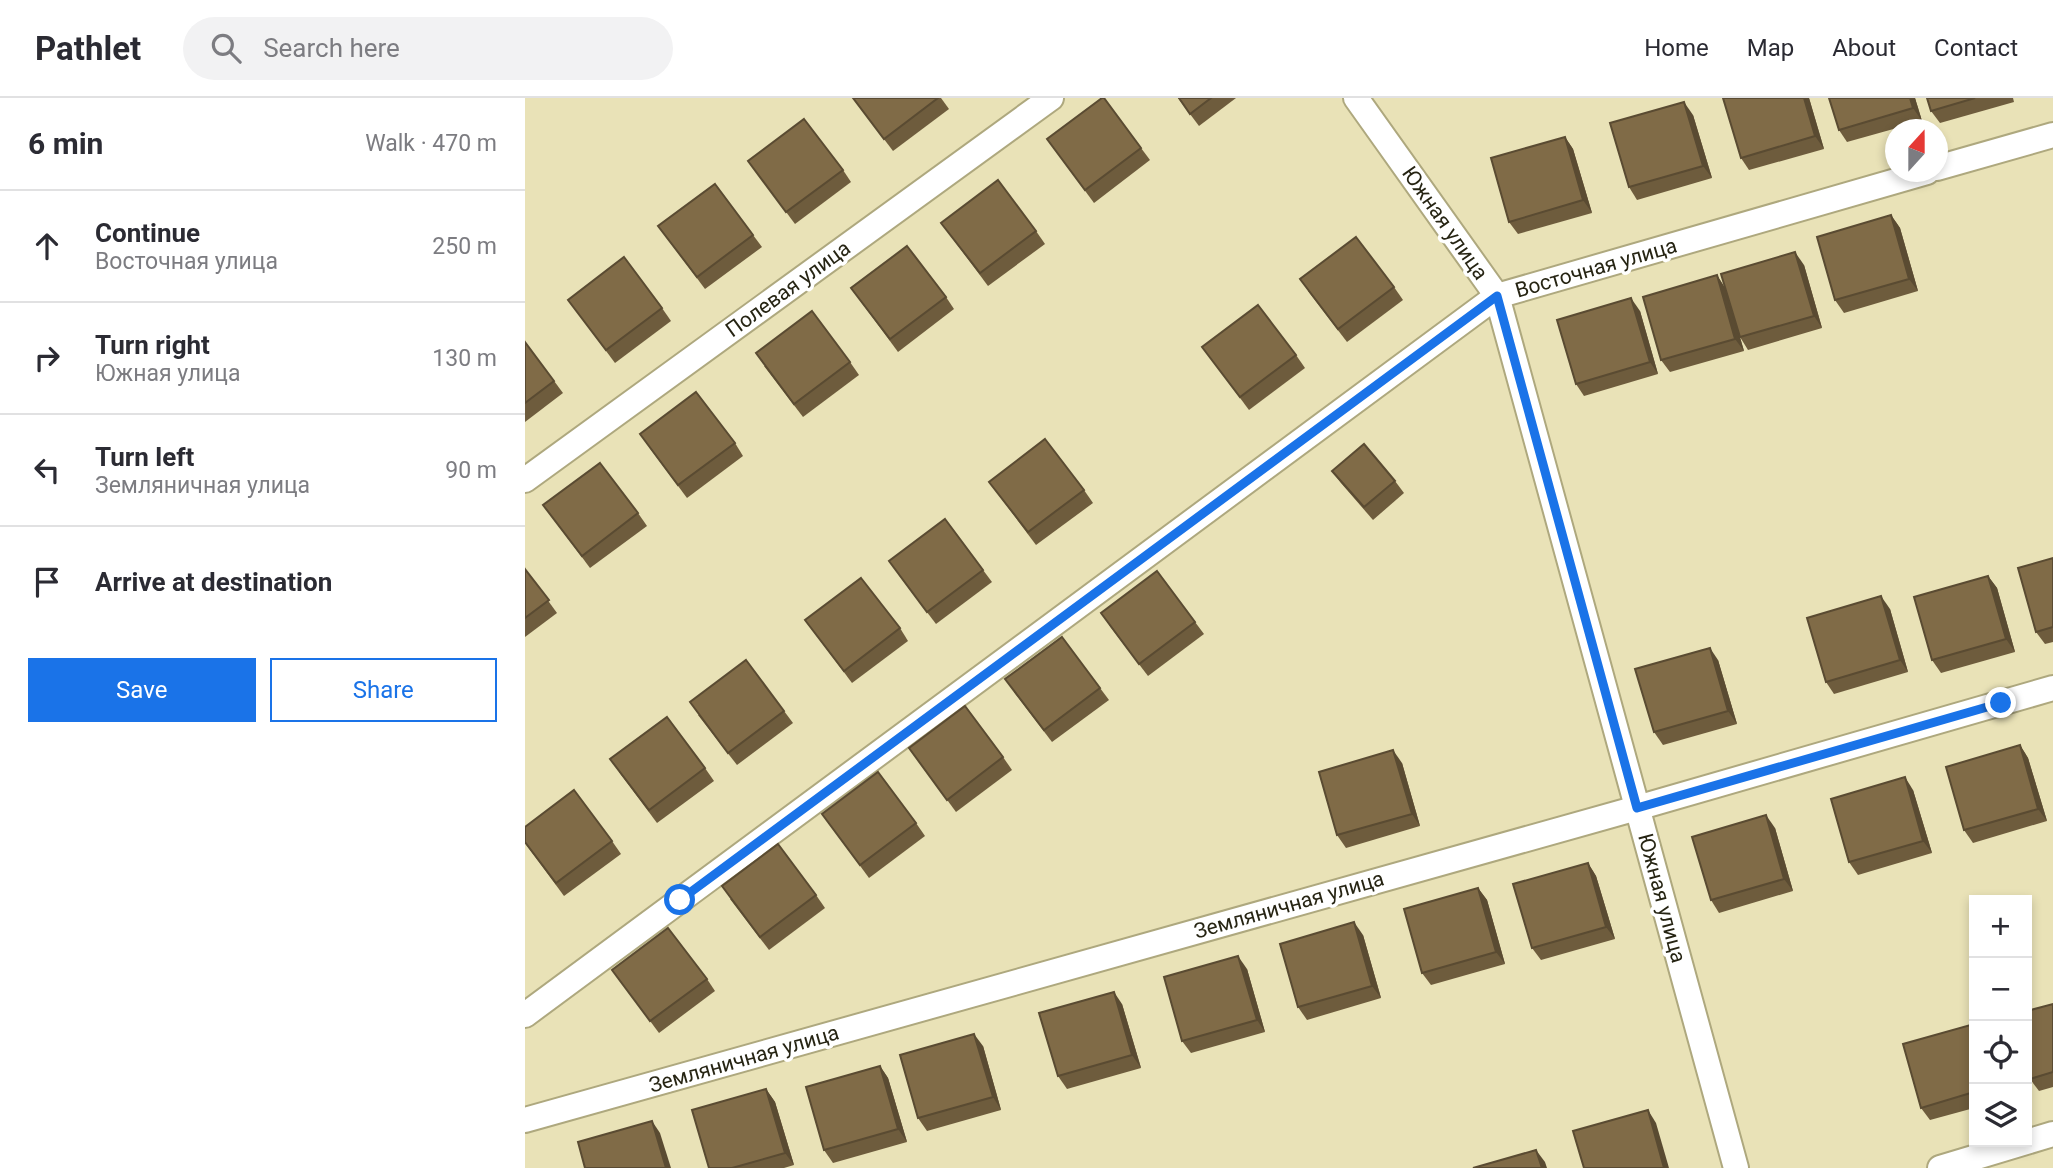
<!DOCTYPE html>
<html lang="en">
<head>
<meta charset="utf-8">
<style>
	body { margin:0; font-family:Roboto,sans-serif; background:#f2f2f3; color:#2b2b33 }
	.controls { position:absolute; right:21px; bottom:21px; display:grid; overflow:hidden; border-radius:0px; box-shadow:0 4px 10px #0003 }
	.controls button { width:63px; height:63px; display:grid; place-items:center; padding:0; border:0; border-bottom:2px solid #e1e1e2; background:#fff; color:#2b2b33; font:35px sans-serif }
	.compass { position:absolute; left:1360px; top:21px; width:63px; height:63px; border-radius:50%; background:#fff; box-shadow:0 4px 10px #0003; rotate:21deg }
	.stop { position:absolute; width:21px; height:21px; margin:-16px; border:5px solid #1a73e8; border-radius:50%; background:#fff }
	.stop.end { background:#1a73e8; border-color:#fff; box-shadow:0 2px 7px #0008 }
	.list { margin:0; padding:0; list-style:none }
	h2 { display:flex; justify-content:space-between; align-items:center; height:91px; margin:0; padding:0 28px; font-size:30px }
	h2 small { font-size:23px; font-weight:400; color:#7c7c81 }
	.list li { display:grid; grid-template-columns:46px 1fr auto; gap:21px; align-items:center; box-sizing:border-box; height:112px; padding:0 28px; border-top:2px solid #e1e1e2 }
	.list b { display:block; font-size:26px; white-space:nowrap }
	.list p { margin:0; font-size:23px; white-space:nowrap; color:#7c7c81 }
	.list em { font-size:23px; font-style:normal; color:#7c7c81 }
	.actions { display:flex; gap:14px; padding:21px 28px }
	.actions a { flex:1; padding:16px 0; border:2px solid #1a73e8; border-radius:0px; text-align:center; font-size:24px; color:#1a73e8 }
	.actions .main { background:#1a73e8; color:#fff }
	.icon { flex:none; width:38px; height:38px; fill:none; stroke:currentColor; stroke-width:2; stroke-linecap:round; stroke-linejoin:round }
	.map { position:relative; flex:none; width:1528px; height:1070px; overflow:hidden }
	header { display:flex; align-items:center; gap:42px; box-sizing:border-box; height:98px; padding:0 35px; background:#fff; border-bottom:2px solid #e1e1e2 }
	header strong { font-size:33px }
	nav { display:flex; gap:38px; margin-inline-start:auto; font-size:24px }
	.search { width:490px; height:63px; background:#f2f2f3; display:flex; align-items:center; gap:18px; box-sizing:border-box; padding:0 24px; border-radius:38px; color:#7c7c81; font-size:26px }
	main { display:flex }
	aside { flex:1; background:#fff }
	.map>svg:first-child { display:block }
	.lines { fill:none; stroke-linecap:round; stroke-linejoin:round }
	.minor-casing { stroke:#aea87e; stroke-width:28 }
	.minor { stroke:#fff; stroke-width:24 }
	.wall { fill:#6e5c3d }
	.shaded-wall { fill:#5a4b32 }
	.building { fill:#806b47; stroke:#5a4b32; stroke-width:2 }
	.route { stroke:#1a73e8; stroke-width:9 }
	.labels { text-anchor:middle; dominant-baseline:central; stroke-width:7; stroke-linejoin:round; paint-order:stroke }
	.street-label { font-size:21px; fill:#262413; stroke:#fff }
</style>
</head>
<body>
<header>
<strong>Pathlet</strong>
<div class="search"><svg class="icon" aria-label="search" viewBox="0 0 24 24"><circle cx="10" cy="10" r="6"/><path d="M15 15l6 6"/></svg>Search here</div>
<nav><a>Home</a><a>Map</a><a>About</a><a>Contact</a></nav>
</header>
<main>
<aside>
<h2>6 min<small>Walk · 470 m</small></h2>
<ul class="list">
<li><svg class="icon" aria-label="ahead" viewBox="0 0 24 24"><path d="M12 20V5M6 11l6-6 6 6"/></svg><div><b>Continue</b><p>Восточная улица</p></div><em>250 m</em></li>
<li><svg class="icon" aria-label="right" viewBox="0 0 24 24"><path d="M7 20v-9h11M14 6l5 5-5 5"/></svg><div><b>Turn right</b><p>Южная улица</p></div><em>130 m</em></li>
<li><svg class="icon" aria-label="left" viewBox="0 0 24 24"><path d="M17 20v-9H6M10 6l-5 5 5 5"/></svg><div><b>Turn left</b><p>Земляничная улица</p></div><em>90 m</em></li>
<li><svg class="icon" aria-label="arrive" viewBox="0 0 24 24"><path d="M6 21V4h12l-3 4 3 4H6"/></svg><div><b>Arrive at destination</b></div></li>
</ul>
<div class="actions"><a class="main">Save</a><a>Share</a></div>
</aside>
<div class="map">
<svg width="1528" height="1070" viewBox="0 0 1528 1070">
	<rect width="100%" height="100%" fill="#e9e2b7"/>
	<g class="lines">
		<defs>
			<g id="minor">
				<path d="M 831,0 L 972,198 L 1211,1070"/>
				<path d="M 1412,70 L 1528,37"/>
				<path d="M 0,382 L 526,0"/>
				<path d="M 0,917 L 972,198 L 1402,74"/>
				<path d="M 0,1022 L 1112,710 L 1528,590"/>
				<path d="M 1415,1070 L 1528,1036"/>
			</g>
		</defs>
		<use href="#minor" class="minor-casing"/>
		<use href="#minor" class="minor"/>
	</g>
	<g class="wall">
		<path d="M 328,0 L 416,0 L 424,11 L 368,53 Z"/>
		<path d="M 653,0 L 711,0 L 674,28 Z"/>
		<path d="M 1284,0 L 1299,51 L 1224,72 L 1216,60 Z"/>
		<path d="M 1304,0 L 1390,0 L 1397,23 L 1322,44 L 1314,32 Z"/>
		<path d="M 1402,0 L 1488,0 L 1489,4 L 1415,25 L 1406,13 Z"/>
		<path d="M 1168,17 L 1187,80 L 1112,102 L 1104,89 Z"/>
		<path d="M 1040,39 L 1048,51 L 1067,115 L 993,136 L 984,124 Z"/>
		<path d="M 522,41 L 616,50 L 625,62 L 569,105 Z"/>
		<path d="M 318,72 L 326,84 L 270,126 L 232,75 Z"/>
		<path d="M 1366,117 L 1375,130 L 1393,193 L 1319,215 L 1310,202 Z"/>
		<path d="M 511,133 L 520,146 L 463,188 L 425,137 Z"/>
		<path d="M 228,137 L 237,149 L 180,191 L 142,140 Z"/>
		<path d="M 1279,167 L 1297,230 L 1223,252 L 1215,239 L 1219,253 L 1145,274 L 1136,262 L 1192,177 L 1200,190 Z"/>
		<path d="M 869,189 L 878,202 L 822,244 L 783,193 Z"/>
		<path d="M 326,190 L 421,199 L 429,211 L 373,254 Z"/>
		<path d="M 137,210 L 146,223 L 90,265 L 52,214 Z"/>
		<path d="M 1115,213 L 1133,276 L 1059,298 L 1051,286 Z"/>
		<path d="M 0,244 L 38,295 L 0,324 Z"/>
		<path d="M 771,257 L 780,270 L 724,312 L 686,261 Z"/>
		<path d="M 325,264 L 334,277 L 278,319 L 239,268 Z"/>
		<path d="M 210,345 L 218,358 L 162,400 L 124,349 Z"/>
		<path d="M 807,373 L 870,383 L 879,395 L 848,422 L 816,385 Z"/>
		<path d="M 559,392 L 568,405 L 511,447 L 473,396 Z"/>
		<path d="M 113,415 L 122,428 L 65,470 L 27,419 Z"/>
		<path d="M 1528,460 L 1528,544 L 1520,546 L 1511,534 Z"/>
		<path d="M 0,471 L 32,515 L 0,539 Z"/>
		<path d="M 458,472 L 467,484 L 411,526 L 373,476 Z"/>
		<path d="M 1463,478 L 1472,490 L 1490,554 L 1416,575 L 1407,562 Z"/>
		<path d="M 1365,511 L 1383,574 L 1309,596 L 1301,584 Z"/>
		<path d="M 670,524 L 679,536 L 623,578 L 584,527 Z"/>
		<path d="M 375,530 L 383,543 L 327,585 L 289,534 Z"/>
		<path d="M 1193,562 L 1212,626 L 1138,647 L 1129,634 Z"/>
		<path d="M 575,590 L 584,602 L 527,644 L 489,594 Z"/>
		<path d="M 259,613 L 268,625 L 212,667 L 173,617 Z"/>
		<path d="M 1495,647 L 1503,660 L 1522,723 L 1448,745 L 1439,732 Z"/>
		<path d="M 384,650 L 478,659 L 487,672 L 431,714 Z"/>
		<path d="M 877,665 L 895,728 L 821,750 L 812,737 Z"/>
		<path d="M 180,670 L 189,683 L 132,725 L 94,674 Z"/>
		<path d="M 1388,692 L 1407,755 L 1333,777 L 1324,764 Z"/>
		<path d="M 297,716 L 391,725 L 400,738 L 344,780 Z"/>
		<path d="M 1250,730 L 1268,793 L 1194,815 L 1186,802 Z"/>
		<path d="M 87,743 L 96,756 L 39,798 L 0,745 Z"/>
		<path d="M 1063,765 L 1071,778 L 1090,841 L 1016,862 L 1007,850 Z"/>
		<path d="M 953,790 L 962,802 L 980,866 L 906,887 L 897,875 Z"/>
		<path d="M 291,797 L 300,810 L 244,852 L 205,801 Z"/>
		<path d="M 838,837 L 856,900 L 782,922 L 773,909 Z"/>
		<path d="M 722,871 L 740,934 L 666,955 L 657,943 Z"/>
		<path d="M 182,881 L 190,893 L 134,935 L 96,884 Z"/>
		<path d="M 597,906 L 616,970 L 542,991 L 533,978 Z"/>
		<path d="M 1528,906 L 1528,989 L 1514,993 L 1505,981 Z"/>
		<path d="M 1449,926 L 1449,1010 L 1405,1022 L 1396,1010 Z"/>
		<path d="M 458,948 L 476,1012 L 402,1033 L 393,1020 Z"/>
		<path d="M 355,968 L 363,980 L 382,1044 L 308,1065 L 299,1052 Z"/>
		<path d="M 241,991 L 250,1004 L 269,1067 L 259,1070 L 184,1070 Z"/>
	</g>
	<g class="shaded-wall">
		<path d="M 1279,0 L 1284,0 L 1299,51 L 1290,38 Z"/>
		<path d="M 1385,0 L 1390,0 L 1397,23 L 1388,10 Z"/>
		<path d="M 1159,4 L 1168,17 L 1187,80 L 1178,68 Z"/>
		<path d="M 1040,39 L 1048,51 L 1067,115 L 1058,102 Z"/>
		<path d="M 1366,117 L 1375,130 L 1393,193 L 1384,181 Z"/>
		<path d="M 1270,154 L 1279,167 L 1297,230 L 1289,218 Z"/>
		<path d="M 1192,177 L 1200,190 L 1219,253 L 1210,241 Z"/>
		<path d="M 1106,200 L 1115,213 L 1133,276 L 1125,264 Z"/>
		<path d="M 1463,478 L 1472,490 L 1490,554 L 1481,541 Z"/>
		<path d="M 1356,498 L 1365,511 L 1383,574 L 1375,562 Z"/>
		<path d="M 1185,550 L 1193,562 L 1212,626 L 1203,613 Z"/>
		<path d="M 1495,647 L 1503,660 L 1522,723 L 1513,711 Z"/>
		<path d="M 868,652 L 877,665 L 895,728 L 887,716 Z"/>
		<path d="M 1380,679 L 1388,692 L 1407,755 L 1398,743 Z"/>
		<path d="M 1241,717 L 1250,730 L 1268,793 L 1259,781 Z"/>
		<path d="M 1063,765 L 1071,778 L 1090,841 L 1081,829 Z"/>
		<path d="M 953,790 L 962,802 L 980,866 L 971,854 Z"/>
		<path d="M 829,824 L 838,837 L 856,900 L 847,888 Z"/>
		<path d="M 713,858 L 722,871 L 740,934 L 732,922 Z"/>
		<path d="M 589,894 L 597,906 L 616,970 L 607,957 Z"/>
		<path d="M 449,936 L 458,948 L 476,1012 L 468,999 Z"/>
		<path d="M 355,968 L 363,980 L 382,1044 L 373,1031 Z"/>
		<path d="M 241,991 L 250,1004 L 269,1067 L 260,1055 Z"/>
		<path d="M 1123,1012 L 1131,1025 L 1144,1070 L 1139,1070 Z"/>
		<path d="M 127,1023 L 135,1035 L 146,1070 L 141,1070 Z"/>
		<path d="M 1011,1052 L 1020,1064 L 1022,1070 L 1017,1070 Z"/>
	</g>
	<g class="building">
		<path d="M 328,0 L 413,0 L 359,41 Z"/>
		<path d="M 577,0 L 579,0 L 616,50 L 560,92 L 522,41 Z"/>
		<path d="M 654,0 L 686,0 L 665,16 Z"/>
		<path d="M 1198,0 L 1279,0 L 1290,38 L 1216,60 Z"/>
		<path d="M 1304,0 L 1385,0 L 1388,10 L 1314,32 Z"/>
		<path d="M 1402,0 L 1450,0 L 1406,13 Z"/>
		<path d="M 1159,4 L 1178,68 L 1104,89 L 1085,25 Z"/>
		<path d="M 279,21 L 318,72 L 261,114 L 223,63 Z"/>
		<path d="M 1040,39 L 1058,102 L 984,124 L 966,60 Z"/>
		<path d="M 473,82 L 511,133 L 455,175 L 416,125 Z"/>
		<path d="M 190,86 L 228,137 L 172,179 L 133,128 Z"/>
		<path d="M 1366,117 L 1384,181 L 1310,202 L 1292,139 Z"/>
		<path d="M 831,139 L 869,189 L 813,231 L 775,181 Z"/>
		<path d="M 382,148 L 421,199 L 365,241 L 326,190 Z"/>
		<path d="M 1270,154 L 1289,218 L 1215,239 L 1196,176 Z"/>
		<path d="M 99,159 L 137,210 L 81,252 L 43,202 Z"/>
		<path d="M 1192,177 L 1210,241 L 1136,262 L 1118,199 Z"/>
		<path d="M 1106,200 L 1125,264 L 1051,286 L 1032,222 Z"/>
		<path d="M 733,207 L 771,257 L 715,299 L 677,249 Z"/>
		<path d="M 287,213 L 325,264 L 269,306 L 231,255 Z"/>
		<path d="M 0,244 L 29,283 L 0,305 Z"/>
		<path d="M 171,294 L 210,345 L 153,387 L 115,336 Z"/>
		<path d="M 520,341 L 559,392 L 503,434 L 464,384 Z"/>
		<path d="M 839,346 L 870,383 L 839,409 L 807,373 Z"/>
		<path d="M 75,365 L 113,415 L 57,458 L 18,407 Z"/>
		<path d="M 420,421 L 458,472 L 402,514 L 364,463 Z"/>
		<path d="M 1528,460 L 1528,529 L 1511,534 L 1493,470 Z"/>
		<path d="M 0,471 L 24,502 L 0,520 Z"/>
		<path d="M 632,473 L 670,524 L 614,566 L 576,515 Z"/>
		<path d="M 1463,478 L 1481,541 L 1407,562 L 1389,499 Z"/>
		<path d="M 336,480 L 375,530 L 319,573 L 280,522 Z"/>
		<path d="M 1356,498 L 1375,562 L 1301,584 L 1282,520 Z"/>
		<path d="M 537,539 L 575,590 L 519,632 L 480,581 Z"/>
		<path d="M 1185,550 L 1203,613 L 1129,634 L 1110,571 Z"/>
		<path d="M 221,562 L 259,613 L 203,655 L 165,604 Z"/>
		<path d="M 440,608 L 478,659 L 422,702 L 384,650 Z"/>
		<path d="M 142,619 L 180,670 L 124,712 L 85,661 Z"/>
		<path d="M 1495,647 L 1513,711 L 1439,732 L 1421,669 Z"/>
		<path d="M 868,652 L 887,716 L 812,737 L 794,674 Z"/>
		<path d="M 353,674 L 391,725 L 335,767 L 297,716 Z"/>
		<path d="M 1380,679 L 1398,743 L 1324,764 L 1306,701 Z"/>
		<path d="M 49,692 L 87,743 L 31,785 L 0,744 L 0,729 Z"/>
		<path d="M 1241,717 L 1259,781 L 1186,802 L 1167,739 Z"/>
		<path d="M 253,746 L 291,797 L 235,839 L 197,788 Z"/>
		<path d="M 1063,765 L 1081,829 L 1007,850 L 988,786 Z"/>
		<path d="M 953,790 L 971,854 L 897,875 L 879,811 Z"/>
		<path d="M 829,824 L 847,888 L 773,909 L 755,846 Z"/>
		<path d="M 143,830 L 182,881 L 125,923 L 87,872 Z"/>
		<path d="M 713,858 L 732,922 L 657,943 L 639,879 Z"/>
		<path d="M 589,894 L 607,957 L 533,978 L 514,915 Z"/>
		<path d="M 1528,906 L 1528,974 L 1505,981 L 1502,968 L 1502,913 Z"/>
		<path d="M 1449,926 L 1449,994 L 1396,1010 L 1378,946 Z"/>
		<path d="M 449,936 L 468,999 L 393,1020 L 375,957 Z"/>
		<path d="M 355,968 L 373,1031 L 299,1052 L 281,989 Z"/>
		<path d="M 241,991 L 260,1055 L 207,1070 L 184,1070 L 167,1012 Z"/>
		<path d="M 1123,1012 L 1139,1070 L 1059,1070 L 1048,1033 Z"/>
		<path d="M 127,1023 L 141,1070 L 60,1070 L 53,1044 Z"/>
		<path d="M 1011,1052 L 1017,1070 L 948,1070 Z"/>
	</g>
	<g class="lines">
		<path class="route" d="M 155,802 L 972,198 L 1112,710 L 1476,605"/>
	</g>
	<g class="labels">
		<g class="street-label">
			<text transform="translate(920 125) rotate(55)">Южная улица</text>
			<text transform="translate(1071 170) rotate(-16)">Восточная улица</text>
			<text transform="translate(263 191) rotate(-36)">Полевая улица</text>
			<text transform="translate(1137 800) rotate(75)">Южная улица</text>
			<text transform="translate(764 807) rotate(-16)">Земляничная улица</text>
			<text transform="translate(219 961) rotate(-16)">Земляничная улица</text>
		</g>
	</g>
</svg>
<div class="controls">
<button>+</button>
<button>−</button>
<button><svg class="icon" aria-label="locate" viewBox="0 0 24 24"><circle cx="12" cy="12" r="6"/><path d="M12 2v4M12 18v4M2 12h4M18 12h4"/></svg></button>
<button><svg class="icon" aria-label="layers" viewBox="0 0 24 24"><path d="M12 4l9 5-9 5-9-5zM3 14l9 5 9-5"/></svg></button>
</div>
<svg class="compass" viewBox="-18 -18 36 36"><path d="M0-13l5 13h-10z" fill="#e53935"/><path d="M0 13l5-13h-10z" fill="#7c7c81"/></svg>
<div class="stop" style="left:155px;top:802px"></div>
<div class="stop end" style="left:1476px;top:605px"></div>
</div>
</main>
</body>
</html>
